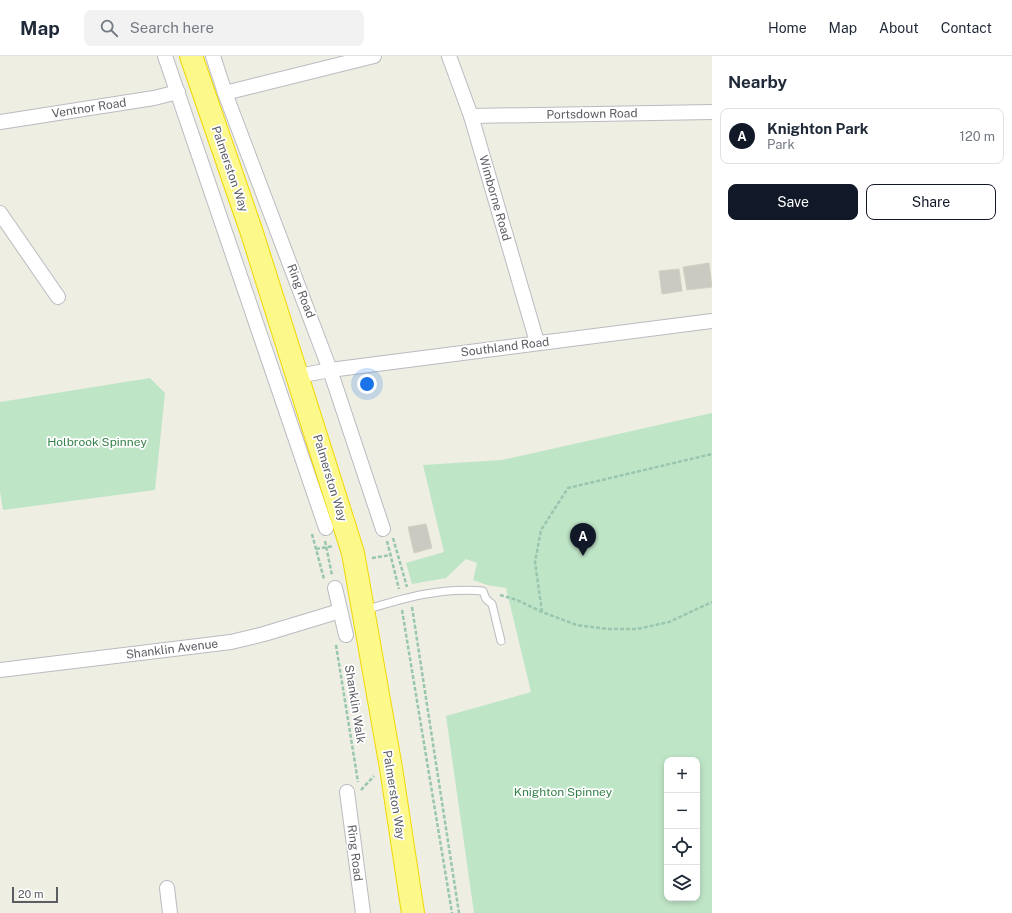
<!DOCTYPE html>
<html lang="en">
<head>
<meta charset="utf-8">
<style>
	body { margin:0; font-family:"Public Sans",sans-serif; background:#f2f2f3; color:#1f2937 }
	.controls { position:absolute; right:12px; bottom:12px; display:grid; overflow:hidden; border-radius:8px; box-shadow:0 2px 6px #0003 }
	.controls button { width:36px; height:36px; display:grid; place-items:center; padding:0; border:0; border-bottom:1px solid #e0e1e3; background:#fff; color:#1f2937; font:20px sans-serif }
	.scale { position:absolute; left:12px; bottom:10px; width:46px; box-sizing:border-box; padding-left:4px; border:2px solid #5b5d63; border-top:0; font-size:11px; line-height:14px; white-space:nowrap; color:#5b5d63; -webkit-text-stroke:3px #fff; paint-order:stroke }
	.you { position:absolute; left:367px; top:328px; width:14px; height:14px; margin:-10px; border:3px solid #fff; border-radius:50%; background:#1a73e8; box-shadow:0 0 0 6px #1a73e833 }
	.badge { display:grid; place-items:center; width:26px; height:26px; border-radius:50%; background:#111827; color:#fff; font-size:13px; font-weight:700 }
	.pin { position:absolute; translate:-50% -33px; filter:drop-shadow(0 1px 2px #0008) }
	.pin::after { content:''; position:absolute; top:21px; width:14px; height:12px; background:inherit; clip-path:polygon(0 0,100% 0,50% 100%) }
	.list { margin:0; padding:0; list-style:none }
	h2 { display:flex; justify-content:space-between; align-items:center; height:52px; margin:0; padding:0 16px; font-size:17px }
	h2 small { font-size:13px; font-weight:400; color:#747a83 }
	.list li { display:grid; grid-template-columns:26px 1fr auto; gap:12px; align-items:center; box-sizing:border-box; height:56px; margin:0 8px 8px; padding:0 8px; border:1px solid #e0e1e3; border-radius:8px }
	.list b { display:block; font-size:15px; white-space:nowrap }
	.list p { margin:0; font-size:13px; white-space:nowrap; color:#747a83 }
	.list em { font-size:13px; font-style:normal; color:#747a83 }
	.actions { display:flex; gap:8px; padding:12px 16px }
	.actions a { flex:1; padding:9px 0; border:1px solid #111827; border-radius:8px; text-align:center; font-size:14px; color:#111827 }
	.actions .main { background:#111827; color:#fff }
	.icon { flex:none; width:22px; height:22px; fill:none; stroke:currentColor; stroke-width:2; stroke-linecap:round; stroke-linejoin:round }
	.map { position:relative; flex:none; width:712px; height:857px; overflow:hidden }
	header { display:flex; align-items:center; gap:24px; box-sizing:border-box; height:56px; padding:0 20px; background:#fff; border-bottom:1px solid #e0e1e3 }
	header strong { font-size:19px }
	nav { display:flex; gap:22px; margin-inline-start:auto; font-size:14px }
	.search { width:280px; height:36px; background:#f2f2f3; display:flex; align-items:center; gap:10px; box-sizing:border-box; padding:0 14px; border-radius:8px; color:#747a83; font-size:15px }
	main { display:flex }
	aside { flex:1; background:#fff }
	.map>svg:first-child { display:block }
	.green { fill:#bfe5c7; fill-rule:evenodd }
	.building { fill:#cacac2; stroke:#d2d1c1 }
	.lines { fill:none; stroke-linecap:round; stroke-linejoin:round }
	.lane-casing { stroke:#babbc1; stroke-width:9 }
	.street-casing { stroke:#babbc1; stroke-width:16 }
	.highway-casing { stroke:#f0d800; stroke-width:24 }
	.path { stroke:#98c6af; stroke-width:2.5; stroke-dasharray:4 2; stroke-linecap:butt }
	.lane { stroke:#fff; stroke-width:7 }
	.street { stroke:#fff; stroke-width:14 }
	.highway { stroke:#fdf88a; stroke-width:22 }
	.labels { text-anchor:middle; dominant-baseline:central; stroke-width:3.5; stroke-linejoin:round; paint-order:stroke }
	.street-label { font-size:12px; fill:#5b5d63; stroke:#fff }
	.park-label { font-size:12px; fill:#348248; stroke:#fff }
</style>
</head>
<body>
<header>
<strong>Map</strong>
<div class="search"><svg class="icon" aria-label="search" viewBox="0 0 24 24"><circle cx="10" cy="10" r="6"/><path d="M15 15l6 6"/></svg>Search here</div>
<nav><a>Home</a><a>Map</a><a>About</a><a>Contact</a></nav>
</header>
<main>
<div class="map">
<svg width="712" height="857" viewBox="0 0 712 857">
	<rect width="100%" height="100%" fill="#eeeee3"/>
	<g class="green">
		<path d="M 150,322 L 165,337 L 155,434 L 3,454 L 0,435 L 0,346 Z"/>
		<path d="M 712,357 L 712,857 L 474,857 L 446,660 L 531,636 L 506,532 L 487,529 L 473,524 L 477,507 L 466,503 L 446,522 L 412,528 L 406,507 L 444,496 L 423,409 L 502,404 ZM 667,704 L 697,704 L 697,842 L 667,842 Z"/>
	</g>
	<g class="building">
		<path d="M 709,207 L 712,231 L 687,234 L 683,211 Z"/>
		<path d="M 679,213 L 682,235 L 662,238 L 659,215 Z"/>
		<path d="M 426,468 L 432,492 L 414,497 L 408,471 Z"/>
	</g>
	<g class="lines">
		<defs>
			<path id="lane" d="M 365,554 C 404,542 441,531 483,535 L 486,543 L 492,548 L 501,585"/>
			<g id="street">
				<path d="M 165,0 L 326,472"/>
				<path d="M 213,0 L 225,37 L 330,314 L 383,473"/>
				<path d="M 449,0 L 471,60 L 537,286"/>
				<path d="M 225,37 L 374,0"/>
				<path d="M 471,60 L 712,56"/>
				<path d="M 0,66 L 154,42 L 178,36"/>
				<path d="M 0,157 L 58,241"/>
				<path d="M 298,320 L 330,314 L 712,265"/>
				<path d="M 335,532 L 346,579"/>
				<path d="M 0,614 L 231,586 L 264,578 L 340,555"/>
				<path d="M 347,736 L 363,857"/>
				<path d="M 167,832 L 170,857"/>
			</g>
			<path id="highway" d="M 191,0 L 252,177 L 353,497 L 391,712 L 413,857"/>
		</defs>
		<use href="#lane" class="lane-casing"/>
		<use href="#street" class="street-casing"/>
		<use href="#highway" class="highway-casing"/>
		<g class="path">
			<path d="M 312,478 L 324,523"/>
			<path d="M 393,482 L 407,531"/>
			<path d="M 325,485 L 332,519"/>
			<path d="M 387,485 L 399,533"/>
			<path d="M 316,493 L 333,490"/>
			<path d="M 372,502 L 391,499"/>
			<path d="M 500,539 L 517,544 L 542,556 L 577,569 L 608,573 L 637,573 L 669,566 L 712,546"/>
			<path d="M 412,551 L 459,857"/>
			<path d="M 402,554 L 452,857"/>
			<path d="M 542,556 L 535,506 L 541,474 L 568,432 L 712,398"/>
			<path d="M 336,589 L 358,726"/>
			<path d="M 361,734 L 374,720"/>
		</g>
		<use href="#lane" class="lane"/>
		<use href="#street" class="street"/>
		<use href="#highway" class="highway"/>
	</g>
	<g class="labels">
		<g class="street-label">
			<text transform="translate(89 52) rotate(-9)">Ventnor Road</text>
			<text transform="translate(592 58) rotate(-1)">Portsdown Road</text>
			<text transform="translate(230 113) rotate(71)">Palmerston Way</text>
			<text transform="translate(495 142) rotate(74)">Wimborne Road</text>
			<text transform="translate(301 235) rotate(69)">Ring Road</text>
			<text transform="translate(505 291) rotate(-7)">Southland Road</text>
			<text transform="translate(330 422) rotate(73)">Palmerston Way</text>
			<text transform="translate(172 593) rotate(-7)">Shanklin Avenue</text>
			<text transform="translate(355 648) rotate(81)">Shanklin Walk</text>
			<text transform="translate(394 739) rotate(81)">Palmerston Way</text>
			<text transform="translate(355 797) rotate(83)">Ring Road</text>
		</g>
		<g class="park-label">
			<text x="97" y="386">Holbrook Spinney</text>
			<text x="563" y="736">Knighton Spinney</text>
		</g>
	</g>
</svg>
<div class="controls">
<button>+</button>
<button>−</button>
<button><svg class="icon" aria-label="locate" viewBox="0 0 24 24"><circle cx="12" cy="12" r="6"/><path d="M12 2v4M12 18v4M2 12h4M18 12h4"/></svg></button>
<button><svg class="icon" aria-label="layers" viewBox="0 0 24 24"><path d="M12 4l9 5-9 5-9-5zM3 14l9 5 9-5"/></svg></button>
</div>
<div class="scale">20 m</div>
<div class="you"></div>
<div class="pin badge" style="left:583px;top:500px">A</div>
</div>
<aside>
<h2>Nearby<small></small></h2>
<ul class="list">
<li><span class="badge">A</span><div><b>Knighton Park</b><p>Park</p></div><em>120 m</em></li>
</ul>
<div class="actions"><a class="main">Save</a><a>Share</a></div>
</aside>
</main>
</body>
</html>
